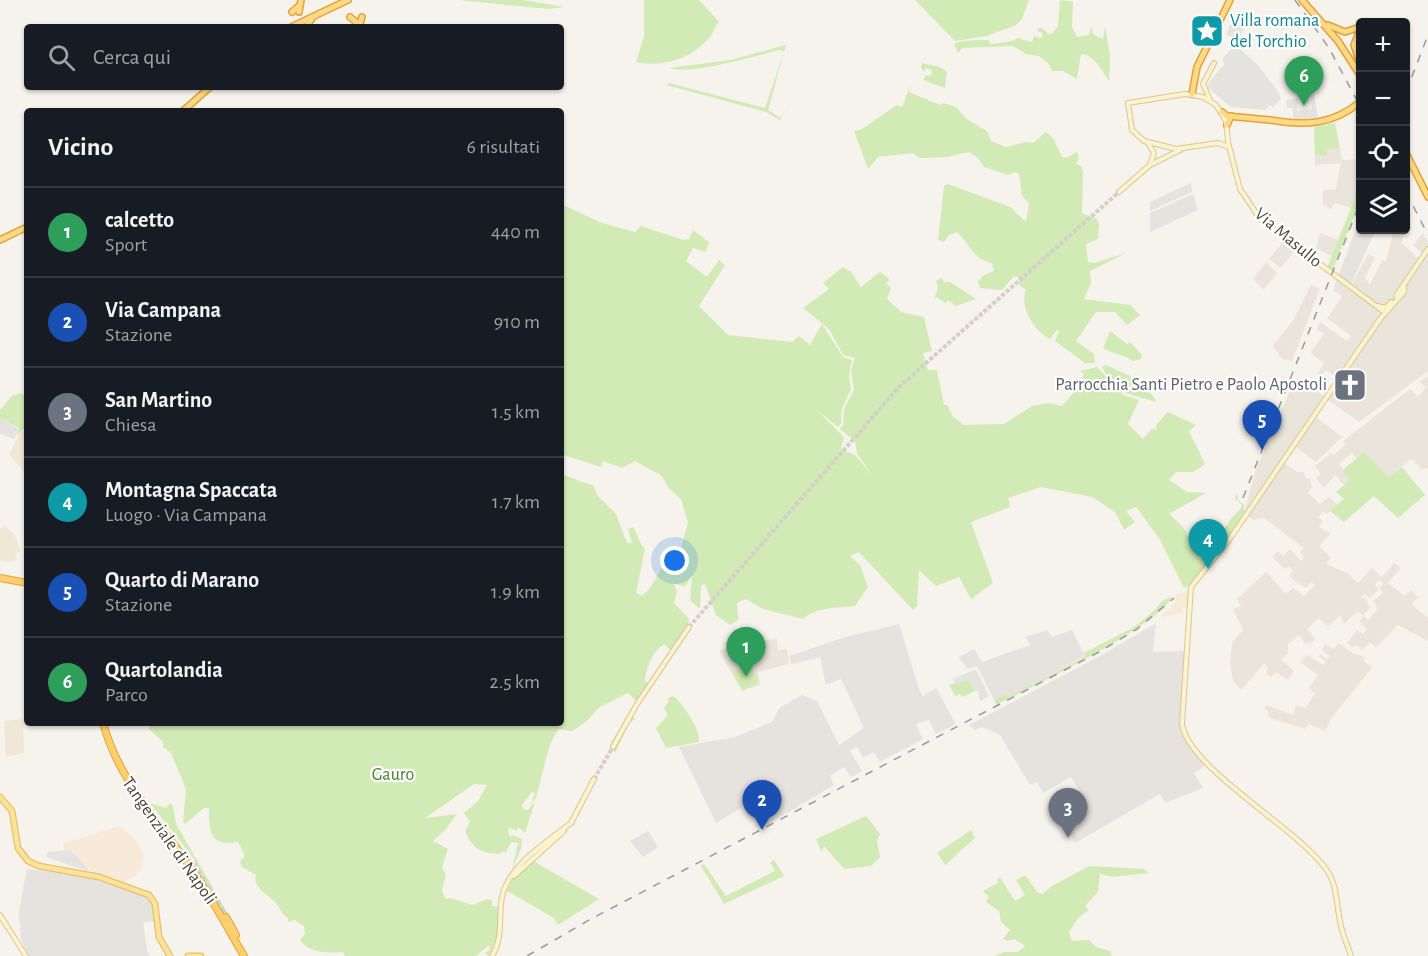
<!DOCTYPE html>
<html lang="it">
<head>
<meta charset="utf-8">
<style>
	body { margin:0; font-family:"Alegreya Sans",sans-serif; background:#20242c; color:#f1f3f6 }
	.controls { position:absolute; right:18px; top:18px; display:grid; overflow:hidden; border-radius:6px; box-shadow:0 2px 4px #0004 }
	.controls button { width:54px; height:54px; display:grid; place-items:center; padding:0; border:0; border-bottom:2px solid #363941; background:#171b24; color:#f1f3f6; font:30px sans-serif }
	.you { position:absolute; left:675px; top:561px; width:21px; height:21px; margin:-15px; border:4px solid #fff; border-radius:50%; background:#1a73e8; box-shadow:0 0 0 9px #1a73e833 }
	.badge { display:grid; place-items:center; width:39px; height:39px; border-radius:50%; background:#fc3f1d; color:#fff; font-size:20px; font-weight:700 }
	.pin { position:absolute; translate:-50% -50px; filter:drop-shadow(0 2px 3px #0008) }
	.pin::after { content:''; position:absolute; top:32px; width:21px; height:18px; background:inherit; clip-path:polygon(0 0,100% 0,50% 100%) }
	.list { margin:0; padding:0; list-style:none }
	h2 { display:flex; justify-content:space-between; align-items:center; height:78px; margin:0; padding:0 24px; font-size:26px }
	h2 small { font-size:20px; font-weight:400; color:#9ea1a6 }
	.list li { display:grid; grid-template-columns:39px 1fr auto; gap:18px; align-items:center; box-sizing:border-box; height:90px; padding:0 24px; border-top:2px solid #363941 }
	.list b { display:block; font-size:22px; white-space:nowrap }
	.list p { margin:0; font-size:20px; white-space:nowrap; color:#9ea1a6 }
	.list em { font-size:20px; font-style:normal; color:#9ea1a6 }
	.icon { flex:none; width:33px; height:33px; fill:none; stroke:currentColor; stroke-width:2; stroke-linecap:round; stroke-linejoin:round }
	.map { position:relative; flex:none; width:1428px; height:956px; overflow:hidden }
	.search { position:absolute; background:#171b24; box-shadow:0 2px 4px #0004; left:24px; top:24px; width:540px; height:66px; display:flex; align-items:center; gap:15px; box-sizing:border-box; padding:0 21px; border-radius:6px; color:#9ea1a6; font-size:22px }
	.panel { position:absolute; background:#171b24; box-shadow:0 2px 4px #0004; left:24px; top:108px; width:540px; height:618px; border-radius:6px }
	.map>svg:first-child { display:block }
	.residential { fill:#eae5da }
	.commercial { fill:#f7ead8 }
	.industrial { fill:#e6e2dd }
	.education { fill:#efe8d6 }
	.green { fill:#d2eab5 }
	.parking { fill:#e5e3e0 }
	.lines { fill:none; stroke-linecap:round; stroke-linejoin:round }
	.secondary-tunnel { stroke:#d4d0c8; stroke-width:4; stroke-dasharray:4 2; stroke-linecap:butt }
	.motorway-tunnel { stroke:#d4d0c8; stroke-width:6; stroke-dasharray:6 3; stroke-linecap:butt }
	.secondary-casing { stroke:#d6c79b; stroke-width:6 }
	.primary-casing { stroke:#e6c16a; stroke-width:7 }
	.trunk-casing { stroke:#e0a43c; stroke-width:8 }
	.motorway-casing { stroke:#e0a43c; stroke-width:8 }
	.secondary { stroke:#fff3cd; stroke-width:4 }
	.primary { stroke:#ffe39c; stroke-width:4.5 }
	.trunk { stroke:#ffd985; stroke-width:5 }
	.motorway { stroke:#ffcf6e; stroke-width:6 }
	.rail { stroke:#9a9a9a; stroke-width:1.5; stroke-dasharray:8 8; stroke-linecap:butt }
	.trunk-bridge-casing { stroke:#e0a43c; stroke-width:8; stroke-linecap:butt }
	.trunk-bridge { stroke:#ffd985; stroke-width:5 }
	.labels { text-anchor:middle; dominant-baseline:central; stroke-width:4.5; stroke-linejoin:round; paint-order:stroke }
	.culture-label { font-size:18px; fill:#0d838f; stroke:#fff; text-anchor:start }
	.street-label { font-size:18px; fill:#4b4439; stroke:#fff }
	.worship-label { font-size:18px; fill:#5b616d; stroke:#fff; text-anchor:end }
	.park-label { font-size:18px; fill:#4a7f2a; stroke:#fff }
</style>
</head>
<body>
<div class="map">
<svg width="1428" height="956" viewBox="0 0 1428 956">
	<rect width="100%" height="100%" fill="#f6f3ec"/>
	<g class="residential">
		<path d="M 1340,148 L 1342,160 L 1360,159 L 1358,172 L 1360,173 L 1360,185 L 1352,208 L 1335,203 L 1331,209 L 1323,205 L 1323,190 L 1336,189 L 1341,163 L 1315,165 L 1315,155 L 1327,155 L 1327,149 Z"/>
		<path d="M 1394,230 L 1404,233 L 1402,244 L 1418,258 L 1422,253 L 1413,245 L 1423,233 L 1428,243 L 1428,371 L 1359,422 L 1328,400 L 1316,417 L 1342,437 L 1316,462 L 1296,447 L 1284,463 L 1297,472 L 1304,472 L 1306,479 L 1310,478 L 1312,488 L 1308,493 L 1320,504 L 1329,497 L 1337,504 L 1327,514 L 1323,511 L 1318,517 L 1323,521 L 1319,527 L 1331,534 L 1319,546 L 1331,557 L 1326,564 L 1347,573 L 1358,583 L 1372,568 L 1382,577 L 1394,563 L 1401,568 L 1388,583 L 1405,596 L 1411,590 L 1418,597 L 1411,604 L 1428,618 L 1428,641 L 1398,625 L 1376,647 L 1370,643 L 1362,650 L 1356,645 L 1353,648 L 1347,643 L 1357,630 L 1363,634 L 1367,629 L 1359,621 L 1364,616 L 1368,620 L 1378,609 L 1373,601 L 1383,593 L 1379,588 L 1383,584 L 1379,580 L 1374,585 L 1379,589 L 1370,598 L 1365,594 L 1360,599 L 1365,598 L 1370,608 L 1363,615 L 1358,611 L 1344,624 L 1340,615 L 1328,627 L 1319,618 L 1307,629 L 1315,639 L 1313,642 L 1305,644 L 1299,635 L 1288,644 L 1288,653 L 1281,660 L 1294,671 L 1288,680 L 1276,672 L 1271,677 L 1266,673 L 1268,668 L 1265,663 L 1241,690 L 1233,681 L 1230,663 L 1232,643 L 1243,630 L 1233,609 L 1241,606 L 1237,599 L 1266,572 L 1286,594 L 1293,588 L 1304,596 L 1315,585 L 1311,582 L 1306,588 L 1299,584 L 1289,576 L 1293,571 L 1289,566 L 1285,569 L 1272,557 L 1278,551 L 1283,556 L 1290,549 L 1301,561 L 1304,556 L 1300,552 L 1304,548 L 1264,518 L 1253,520 L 1244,513 L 1256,469 L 1292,386 L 1300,391 L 1306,383 L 1324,396 L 1337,377 L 1325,370 L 1321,377 L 1317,374 L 1324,363 L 1310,353 L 1324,334 L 1317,329 L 1320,322 L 1347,341 L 1351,336 L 1327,318 L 1342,297 L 1333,290 L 1338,277 L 1351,286 L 1368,254 L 1375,257 L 1365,278 L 1370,285 L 1382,260 L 1386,261 Z"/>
		<path d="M 1320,233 L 1339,240 L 1332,256 L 1316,249 Z"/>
		<path d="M 1284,241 L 1296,249 L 1281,268 L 1269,259 Z"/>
		<path d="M 1266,262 L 1277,273 L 1264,290 L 1253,279 Z"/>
		<path d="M 1311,285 L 1320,288 L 1292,361 L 1282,359 L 1273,346 L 1294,319 Z"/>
		<path d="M 1428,376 L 1428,468 L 1422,469 L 1411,459 L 1389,477 L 1365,453 L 1357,459 L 1352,453 L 1339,464 L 1351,480 L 1344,485 L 1335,475 L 1324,488 L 1316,478 L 1321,474 L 1315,466 L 1331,453 L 1333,456 L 1346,444 L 1343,441 L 1410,389 L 1418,397 L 1426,387 L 1419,382 Z"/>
		<path d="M 777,639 L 778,650 L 787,649 L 789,664 L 758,672 L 760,685 L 742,691 L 719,651 L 739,642 Z"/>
		<path d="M 1338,643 L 1354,654 L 1364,656 L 1364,661 L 1372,668 L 1332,717 L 1325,731 L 1309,724 L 1305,729 L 1268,717 L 1268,711 L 1264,709 L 1266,705 L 1293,715 L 1296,705 L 1305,708 L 1315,694 L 1309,688 L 1318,675 L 1300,662 L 1307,655 L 1324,665 L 1326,662 L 1319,656 L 1320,654 L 1327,659 L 1330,656 L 1322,650 L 1325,644 L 1334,649 Z"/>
	</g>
	<g class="commercial">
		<path d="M 1187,591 L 1189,607 L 1183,608 L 1182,612 L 1163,618 L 1162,615 L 1177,601 L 1172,596 Z"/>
		<path d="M 120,826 L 135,839 L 144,855 L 141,871 L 123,883 L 92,873 L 80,859 L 69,850 L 64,850 L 63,843 Z"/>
	</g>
	<g class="industrial">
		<path d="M 1191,183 L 1192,192 L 1150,211 L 1150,202 Z"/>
		<path d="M 1193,194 L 1198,210 L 1150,232 L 1150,213 Z"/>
		<path d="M 1360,218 L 1360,230 L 1386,230 L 1374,233 L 1350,287 L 1338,277 Z"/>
		<path d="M 1156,623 L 1153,652 L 1184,651 L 1181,731 L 1206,765 L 1194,773 L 1203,788 L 1165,803 L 1160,794 L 1075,843 L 1058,814 L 1084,798 L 1071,777 L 1043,793 L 1037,782 L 1030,785 L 1000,735 L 982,727 L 975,730 L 969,725 L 1102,655 Z"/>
		<path d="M 899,624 L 920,692 L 923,696 L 936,688 L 956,724 L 936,734 L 929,720 L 916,724 L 923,739 L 880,762 L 874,752 L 863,757 L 857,747 L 850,751 L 862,771 L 851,777 L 844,767 L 830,776 L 834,785 L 767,825 L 751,802 L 716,823 L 679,747 L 735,737 L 772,722 L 779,708 L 802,695 L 817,701 L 839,745 L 864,728 L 841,679 L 826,685 L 820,657 L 791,664 L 789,656 L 845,637 Z"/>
		<path d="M 1047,630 L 1052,637 L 1072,630 L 1085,656 L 996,704 L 977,666 L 967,669 L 959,657 L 974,649 L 982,662 L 1030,645 L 1026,637 Z"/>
		<path d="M 648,831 L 658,847 L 643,857 L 630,841 Z"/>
		<path d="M 27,869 L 85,876 L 148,897 L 155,912 L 154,921 L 143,922 L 147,951 L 150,956 L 29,956 L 21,939 L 19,912 Z"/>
	</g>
	<g class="education">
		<path d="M 22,429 L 27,429 L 27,468 L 24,472 L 9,454 Z"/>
		<path d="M 5,526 L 14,534 L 21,551 L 15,554 L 17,560 L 9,562 L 0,561 L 0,529 Z"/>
		<path d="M 23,719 L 24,753 L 6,757 L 4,721 Z"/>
	</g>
	<g class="green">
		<path d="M 458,0 L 522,0 L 565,7 L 549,9 Z"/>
		<path d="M 644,0 L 699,0 L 719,22 C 715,26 715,29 712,34 C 695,58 663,68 636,62 L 644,37 Z"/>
		<path d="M 915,0 L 1029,0 L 1022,19 L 1016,25 L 987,36 L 955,41 Z"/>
		<path d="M 1060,0 L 1073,2 L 1072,27 L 1077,37 L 1089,35 L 1091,26 L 1093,34 L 1103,39 L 1105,26 L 1110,56 L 1109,81 C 1102,71 1095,55 1081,54 L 1077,79 L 1063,71 L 1052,71 L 1048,63 L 1039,56 L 1026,54 L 1013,46 L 962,48 L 958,53 L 954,44 L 961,41 L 988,40 L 991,44 L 1013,41 L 1017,38 L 1032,42 L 1034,36 L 1041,38 L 1043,33 L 1037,31 L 1040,27 L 1049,34 L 1053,33 L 1058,26 Z"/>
		<path d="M 786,45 L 768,110 L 781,118 L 796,97 L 780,120 L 766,112 L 666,85 L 669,83 L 765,108 L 784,52 L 780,50 C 757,55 688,76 669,68 L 730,60 Z"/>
		<path d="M 922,63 L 940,67 L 947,72 L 945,88 L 923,80 L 926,75 L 931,76 L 932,70 L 926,68 L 924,72 L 921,68 Z"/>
		<path d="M 911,84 L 909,92 L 940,105 L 944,103 L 956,107 L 968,120 L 987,131 L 991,141 L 1006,147 L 1026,142 L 1033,143 L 1046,132 L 1053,138 L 1062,157 L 1066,158 L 1077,152 L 1079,158 L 1076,164 L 1081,166 L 1083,172 L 1082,214 L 1096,218 L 1099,224 L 1098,239 L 1086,244 L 1088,262 L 1094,263 L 1126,253 L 1090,271 L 1091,283 L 1084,299 L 1130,305 L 1140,315 L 1127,325 L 1115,312 L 1096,312 L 1076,341 L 1094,354 L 1095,363 L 1085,363 L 1055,341 L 1059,331 L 1057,330 L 1050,339 C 1034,331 1019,307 1026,290 L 1020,286 L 1018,277 L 1014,276 L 1002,290 L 980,288 L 978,282 L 984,275 L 994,271 L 992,263 C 973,259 970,244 957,232 L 949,235 L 944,242 L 938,240 L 944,186 L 948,184 L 1010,207 L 1026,222 L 1029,203 L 1022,196 L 1019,174 L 1014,172 L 1008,175 L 984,167 L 978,158 L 969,152 L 947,157 L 920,158 L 912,153 L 878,157 L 869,168 L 867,166 L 854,131 L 862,129 L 897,105 L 902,107 Z"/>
		<path d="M 1335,123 L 1340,148 L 1327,149 L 1327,155 L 1315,155 L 1314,127 Z"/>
		<path d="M 1360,185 L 1360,201 L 1332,272 L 1327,268 Z"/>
		<path d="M 561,204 L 602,223 L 635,232 L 641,226 L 684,240 L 689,239 L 693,230 L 709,242 L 706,252 L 693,248 L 686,261 L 707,277 L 719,260 L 725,265 L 699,306 L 728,335 L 792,342 L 799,336 L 810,345 L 822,324 L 843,357 L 852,360 L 849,375 L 851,390 L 842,408 L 841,424 L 838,427 L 816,409 L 844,437 L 841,449 L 855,455 L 873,476 L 857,454 L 855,441 L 840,429 L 843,425 L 844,409 L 854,390 L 851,371 L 855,358 L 843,355 L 829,329 L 803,308 L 829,289 L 823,283 L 843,267 L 851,272 L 861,287 L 880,272 L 890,280 L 886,283 L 891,288 L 887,299 L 901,312 L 924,317 L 932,351 L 923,353 L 928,370 L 937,370 L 944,405 L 947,405 L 953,417 L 964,425 L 1004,424 L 1032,406 L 1048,403 L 1062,406 L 1078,388 L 1084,374 L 1080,371 L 1097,367 L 1123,395 L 1139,400 L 1128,424 L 1143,439 L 1152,429 L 1157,430 L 1156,425 L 1168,412 L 1196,425 L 1189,431 L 1205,464 L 1193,472 L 1176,472 L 1169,480 L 1187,492 L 1206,493 L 1169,514 L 1183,527 L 1199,556 C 1213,554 1223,530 1230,520 C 1234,514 1240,512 1242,505 L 1235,498 L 1237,493 L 1238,500 L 1244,505 L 1244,513 C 1230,533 1206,580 1184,588 L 1159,538 L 1136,507 L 1126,511 L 1135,522 L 1124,530 L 1115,512 L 1092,497 L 1041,487 L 1008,498 L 1010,507 L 971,522 L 993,583 L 971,599 L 959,577 L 936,586 L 919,570 L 917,606 L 913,610 L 859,552 L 850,556 L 860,565 L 868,587 L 855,606 C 837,608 816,607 803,619 L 763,609 L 746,599 L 737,603 L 738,620 L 730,625 L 716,615 L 705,584 L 701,585 L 700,609 L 690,600 L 692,576 L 685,586 L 674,584 L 677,592 L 674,603 L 689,619 L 688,626 L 671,650 L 664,644 C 652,652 646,668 645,681 L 649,684 L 612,746 L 615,746 L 633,717 L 635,719 L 629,724 L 615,753 L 610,744 L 611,743 L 636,701 L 628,693 L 598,708 L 587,721 L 572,731 L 558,729 L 549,747 L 536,798 L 531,803 L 535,793 L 532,792 L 522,805 L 523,809 L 528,810 L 535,801 L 525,833 L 518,827 L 517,830 L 509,828 L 508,832 L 510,837 L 513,835 L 522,839 L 521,849 L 512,870 L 518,843 L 511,842 L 506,853 L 501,851 L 500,854 C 480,853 473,849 465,831 L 470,822 L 464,813 L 478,801 L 487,785 L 474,784 L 425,818 L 457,814 L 445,830 L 433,841 L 448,849 L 442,867 L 446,875 L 442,890 L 445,899 L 450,898 L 472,905 L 487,899 L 492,900 L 492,906 L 500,907 L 499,932 L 489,956 L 485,953 L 490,950 L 489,945 L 476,956 L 345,956 L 343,952 C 327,953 309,953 300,940 L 305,934 L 304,926 L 294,920 L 288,922 L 288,918 C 281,914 281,909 276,903 C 269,895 252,888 256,875 L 242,867 L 240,861 L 245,856 L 238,842 C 209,847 209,830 209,808 L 204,808 L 185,824 L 183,822 L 186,789 L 171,753 L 163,747 L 163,742 L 149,729 L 149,724 L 561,723 L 561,474 C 573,477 581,483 593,485 L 597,495 L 616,514 L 627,543 L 632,543 L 628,529 L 633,527 C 638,535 639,543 645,549 L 636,593 L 642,596 L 650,588 L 670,554 L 679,555 L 688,523 L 681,499 L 669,489 L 662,476 L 635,461 L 622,468 L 603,461 L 601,467 L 561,454 Z"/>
		<path d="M 941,278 L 944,282 L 950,282 L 976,299 L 956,306 L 948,300 L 946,303 L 936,297 L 934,300 L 938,288 L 936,281 Z"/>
		<path d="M 1110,331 L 1127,344 L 1130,342 L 1142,355 L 1141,359 L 1133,361 C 1124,354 1113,354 1103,348 Z"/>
		<path d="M 1106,365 L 1130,376 L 1139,391 L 1147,390 L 1154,397 L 1156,402 L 1125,393 L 1118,384 L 1107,376 L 1102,367 Z"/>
		<path d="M 20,393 L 27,396 L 27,429 L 22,430 L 17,436 L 19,428 L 0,418 L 0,410 L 12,396 Z"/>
		<path d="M 1364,452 L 1389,477 L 1402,467 L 1425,495 L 1398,518 L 1374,496 L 1344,522 L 1330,511 L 1344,499 L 1336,492 L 1350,480 L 1343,470 Z"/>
		<path d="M 1172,596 C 1164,623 1028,689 996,705 L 995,700 L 1006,694 L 1008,697 L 1085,657 L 1084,653 L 1134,627 L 1155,610 L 1162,601 Z"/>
		<path d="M 749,663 L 759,682 L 743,691 L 732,672 Z"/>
		<path d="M 969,679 L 975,691 L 962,697 L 960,694 L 955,696 L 949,685 Z"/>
		<path d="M 673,696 C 683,703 701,731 699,742 L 666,748 L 656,728 L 668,715 L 664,708 L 669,701 L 668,698 Z"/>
		<path d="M 150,803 L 166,808 L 170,803 L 173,807 L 176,824 L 228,914 L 224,917 L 191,863 L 195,860 Z"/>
		<path d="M 866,816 L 880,834 L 877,841 L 880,857 L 871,866 L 844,869 L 824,846 L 822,852 L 816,839 Z"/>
		<path d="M 971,830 L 975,838 L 945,865 L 937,853 Z"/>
		<path d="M 774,860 L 784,876 L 724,904 L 701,866 L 704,864 L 726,896 L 775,871 L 770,862 Z"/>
		<path d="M 533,861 L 599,899 L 558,925 L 554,918 L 507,891 L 513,878 Z"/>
		<path d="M 1089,866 L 1144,869 L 1149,873 L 1113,877 L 1100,874 L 1098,892 L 1085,906 L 1089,910 L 1078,918 L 1069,932 L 1072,941 L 1089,940 L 1096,947 L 1110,951 L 1112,956 L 994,956 L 1004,952 L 1018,952 L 1025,946 L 1014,939 L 1007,941 L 1003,939 L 1010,930 L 1001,922 L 999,911 L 986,902 L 989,896 L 983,892 L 985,890 L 998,883 L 997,879 L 1000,877 L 1015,901 L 1025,895 L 1016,880 L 1025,875 L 1038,893 L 1042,894 L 1052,886 Z"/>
	</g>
	<g class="parking">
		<path d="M 1237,17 L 1247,20 L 1239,40 L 1226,35 L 1231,23 L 1235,22 Z"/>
		<path d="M 1235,45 L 1256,63 L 1277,90 L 1281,98 L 1273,108 L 1270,105 L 1265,110 L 1231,107 L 1208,88 L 1209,82 L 1224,65 L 1223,58 Z"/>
		<path d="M 1313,87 L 1318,118 L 1294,119 L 1292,108 L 1287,108 L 1286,100 L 1298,98 L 1297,111 L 1312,109 L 1309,88 Z"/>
		<path d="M 0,418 L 19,429 L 14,439 L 0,434 Z"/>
		<path d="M 976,669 L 989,696 L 980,701 L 978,691 L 975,691 L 969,679 L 956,685 L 953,679 Z"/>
		<path d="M 69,850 L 80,859 L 90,872 L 46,857 L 48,852 Z"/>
		<path d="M 27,871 L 37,873 L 28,913 L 32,939 L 41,956 L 30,956 L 21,937 L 19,912 Z"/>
	</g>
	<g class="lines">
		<g class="secondary-tunnel">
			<path d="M 689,627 L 899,387 L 1119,192"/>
			<path d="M 594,779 L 613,747"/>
		</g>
		<path class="motorway-tunnel" d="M 192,862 L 226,917"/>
		<defs>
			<g id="secondary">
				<path d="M 1210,100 L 1203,84 L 1214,63"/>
				<path d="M 1148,143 L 1154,153 L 1150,164"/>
				<path d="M 1229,147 L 1218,143 L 1176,149 L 1144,141 L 1132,130 L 1128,103 L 1185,94 L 1203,97 L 1216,105 L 1226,121 L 1228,142 L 1240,189 L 1261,220 L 1383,311"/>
				<path d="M 1119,192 L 1150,165 L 1180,150"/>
				<path d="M 1396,296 L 1428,249"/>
				<path d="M 1377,306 L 1386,308 L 1391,302"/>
				<path d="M 613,747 L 637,704 L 689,627"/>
				<path d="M 571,823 L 594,779"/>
				<path d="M 514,876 L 564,831"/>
				<path d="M 0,915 L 26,956"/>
				<path d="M 492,956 C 504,937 498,917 502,897 C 509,864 548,842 572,822"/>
				<path d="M 1351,956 C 1348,946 1343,936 1341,926 C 1336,906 1338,885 1326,869 C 1296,827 1189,769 1182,724 L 1191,587 L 1229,540 L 1380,319 L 1404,292 L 1404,284"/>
			</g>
			<g id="primary">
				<path d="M 0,797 L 12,811 L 18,848 L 28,861 L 39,866 L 99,877 L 149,895 L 155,904 L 159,937 L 170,956"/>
				<path d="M 188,956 L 201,956"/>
			</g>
			<g id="trunk">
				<path d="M 1302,0 L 1338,41 L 1360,75"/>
				<path d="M 292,12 L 299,6"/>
				<path d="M 299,12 L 301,0"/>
				<path d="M 350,17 L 355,21 L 357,27"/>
				<path d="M 1328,25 L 1345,32 L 1360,27"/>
				<path d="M 291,27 L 348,0"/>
				<path d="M 306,27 L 313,17"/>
				<path d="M 359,27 L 362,17"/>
				<path d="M 1360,30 L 1354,45 L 1360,63"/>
				<path d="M 1192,94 L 1197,67 L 1230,0"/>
				<path d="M 183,111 L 210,87"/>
				<path d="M 1222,112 L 1227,116 L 1270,120"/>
				<path d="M 1227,125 L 1231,116"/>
				<path d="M 1406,153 L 1428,197"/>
				<path d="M 0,240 L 27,227"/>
			</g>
			<g id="motorway">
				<path d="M 0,578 L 27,583"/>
				<path d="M 103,723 C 118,778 154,815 186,861 C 208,891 225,924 244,956"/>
				<path d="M 226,917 L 236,935"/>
			</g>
		</defs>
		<use href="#secondary" class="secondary-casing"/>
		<use href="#primary" class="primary-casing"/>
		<use href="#trunk" class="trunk-casing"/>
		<use href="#motorway" class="motorway-casing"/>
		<use href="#secondary" class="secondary"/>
		<use href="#primary" class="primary"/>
		<use href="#trunk" class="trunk"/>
		<use href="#motorway" class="motorway"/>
		<g class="rail">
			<path d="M 1295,0 L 1329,48 L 1360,106"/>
			<path d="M 1406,92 L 1428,35"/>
			<path d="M 1406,192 L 1428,235"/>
			<path d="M 1243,498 L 1360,203"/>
			<path d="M 527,956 L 591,919 L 1099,652 L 1137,629 L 1174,598"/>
		</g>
		<defs>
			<path id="trunk-bridge" d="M 1270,120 C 1304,126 1333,125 1360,102"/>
		</defs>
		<use href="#trunk-bridge" class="trunk-bridge-casing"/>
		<use href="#trunk-bridge" class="trunk-bridge"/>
	</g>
	<defs>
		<symbol id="sight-square" viewBox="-11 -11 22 22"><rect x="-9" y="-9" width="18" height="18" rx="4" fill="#0f9aa8" stroke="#fff"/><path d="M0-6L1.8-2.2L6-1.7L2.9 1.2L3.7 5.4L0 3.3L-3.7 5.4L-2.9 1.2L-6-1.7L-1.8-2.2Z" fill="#fff"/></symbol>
		<symbol id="church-square" viewBox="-11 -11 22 22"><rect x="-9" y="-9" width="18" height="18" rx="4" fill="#6b7280" stroke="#fff"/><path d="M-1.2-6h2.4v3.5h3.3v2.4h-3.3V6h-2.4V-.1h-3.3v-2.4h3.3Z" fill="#fff"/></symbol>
	</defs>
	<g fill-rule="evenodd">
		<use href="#sight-square" x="1188" y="12" width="38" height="38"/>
		<use href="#church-square" x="1331" y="366" width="38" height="38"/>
	</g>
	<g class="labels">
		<g class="culture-label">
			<text x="1230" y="21">Villa romana<tspan x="1230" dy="21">del Torchio</tspan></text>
		</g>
		<g class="street-label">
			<text transform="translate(1288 238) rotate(40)">Via Masullo</text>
			<text transform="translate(169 841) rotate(55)">Tangenziale di Napoli</text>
		</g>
		<g class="worship-label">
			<text x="1327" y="385">Parrocchia Santi Pietro e Paolo Apostoli</text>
		</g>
		<g class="park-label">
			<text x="393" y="775">Gauro</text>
		</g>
	</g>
</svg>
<div class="controls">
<button>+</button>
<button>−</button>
<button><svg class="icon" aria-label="locate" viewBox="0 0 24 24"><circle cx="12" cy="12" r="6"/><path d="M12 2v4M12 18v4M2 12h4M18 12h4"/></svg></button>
<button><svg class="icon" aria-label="layers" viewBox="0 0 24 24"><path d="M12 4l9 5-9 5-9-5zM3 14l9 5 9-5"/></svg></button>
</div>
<div class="you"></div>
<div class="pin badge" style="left:746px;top:677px;background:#2e9e5b">1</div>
<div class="pin badge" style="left:762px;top:830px;background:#1a4fb4">2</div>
<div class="pin badge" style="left:1068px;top:838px;background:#6b7280">3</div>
<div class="pin badge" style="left:1208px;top:569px;background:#0f9aa8">4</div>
<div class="pin badge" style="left:1262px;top:450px;background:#1a4fb4">5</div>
<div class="pin badge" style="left:1304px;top:106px;background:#2e9e5b">6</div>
<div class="search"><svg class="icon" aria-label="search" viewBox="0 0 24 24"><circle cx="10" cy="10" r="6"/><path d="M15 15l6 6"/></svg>Cerca qui</div>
<section class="panel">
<h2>Vicino<small>6 risultati</small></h2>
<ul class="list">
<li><span class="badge" style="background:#2e9e5b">1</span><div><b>calcetto</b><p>Sport</p></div><em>440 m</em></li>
<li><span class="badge" style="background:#1a4fb4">2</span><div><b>Via Campana</b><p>Stazione</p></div><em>910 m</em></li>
<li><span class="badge" style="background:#6b7280">3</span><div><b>San Martino</b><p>Chiesa</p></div><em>1.5 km</em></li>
<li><span class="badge" style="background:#0f9aa8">4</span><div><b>Montagna Spaccata</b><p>Luogo · Via Campana</p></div><em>1.7 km</em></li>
<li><span class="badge" style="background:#1a4fb4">5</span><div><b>Quarto di Marano</b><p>Stazione</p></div><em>1.9 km</em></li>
<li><span class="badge" style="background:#2e9e5b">6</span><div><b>Quartolandia</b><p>Parco</p></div><em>2.5 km</em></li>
</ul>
</section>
</div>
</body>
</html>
